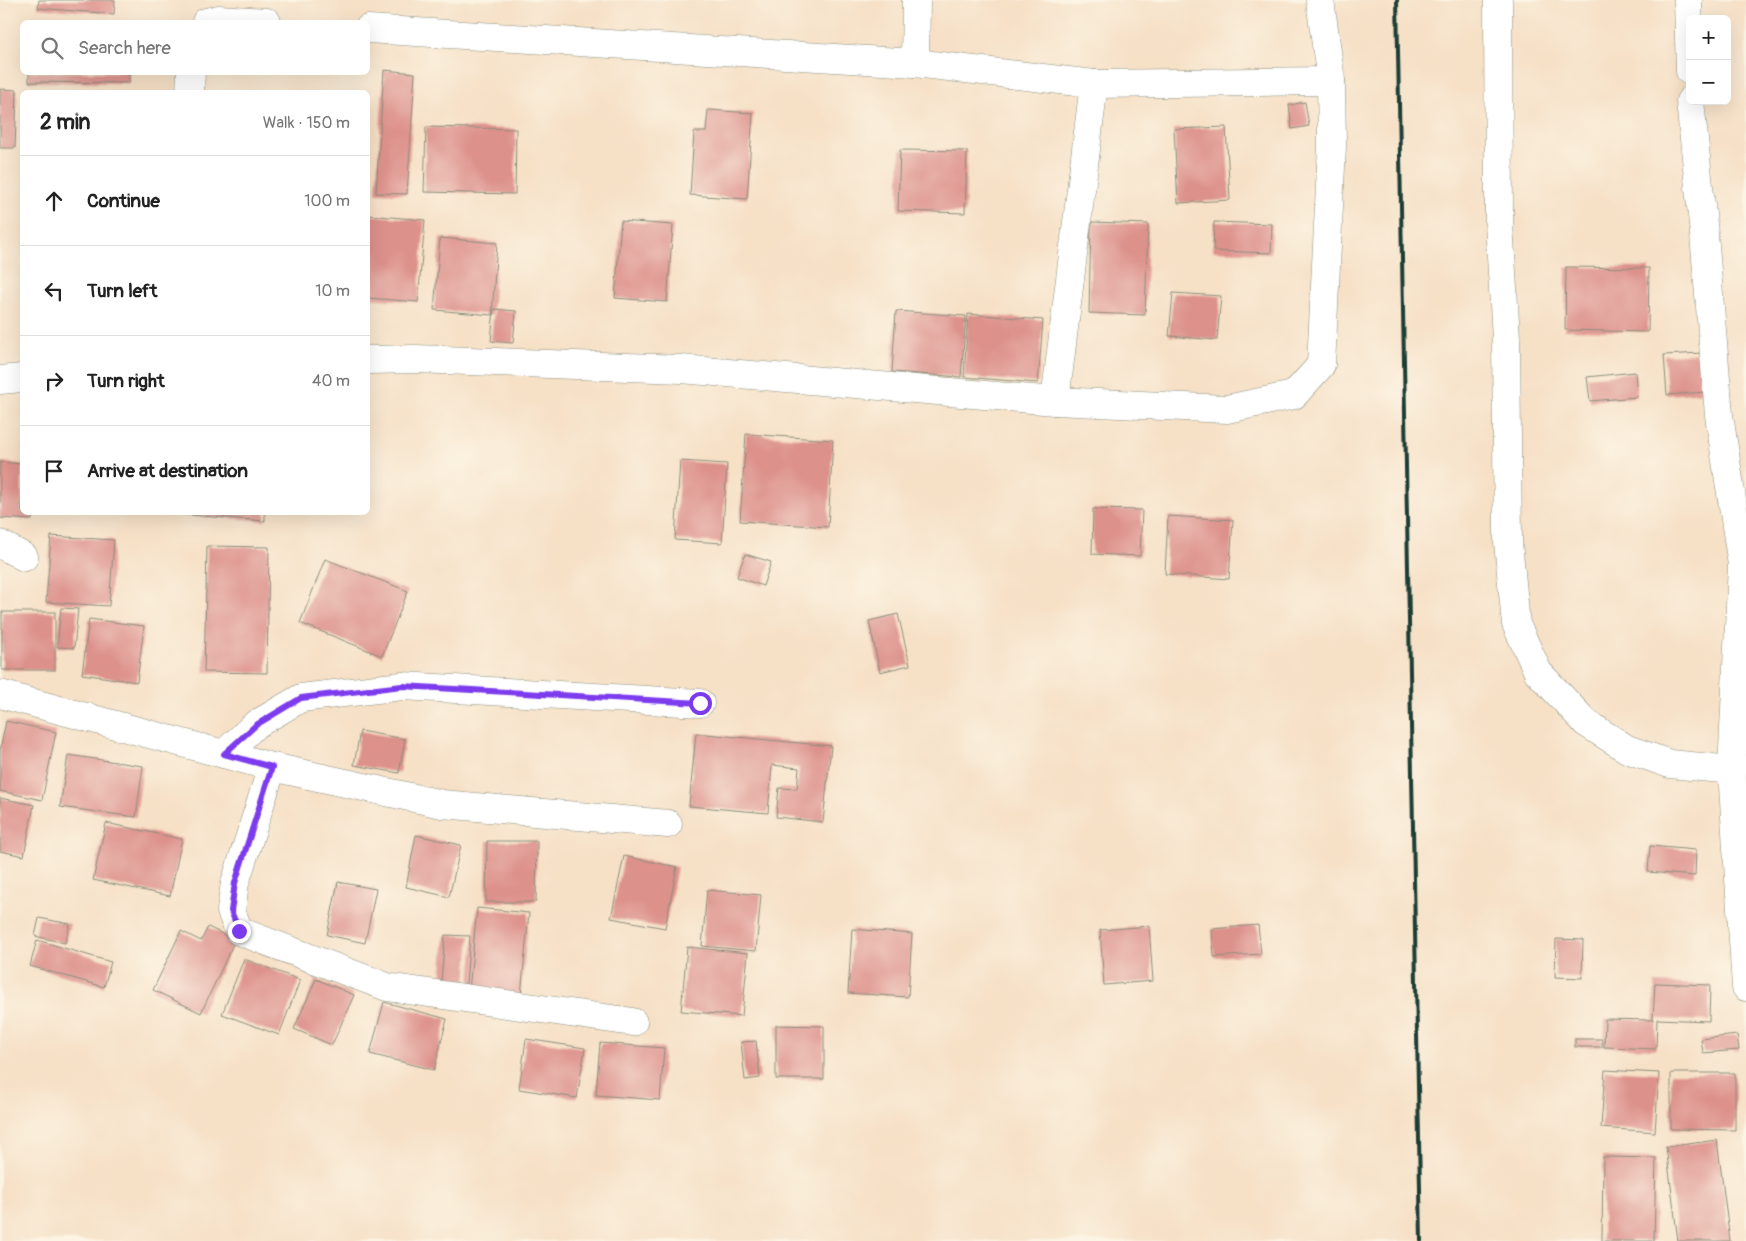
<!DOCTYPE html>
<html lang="en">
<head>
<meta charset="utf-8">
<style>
	body { margin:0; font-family:Pangolin,sans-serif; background:#f6f6f6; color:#222 }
	.controls { position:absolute; right:15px; top:15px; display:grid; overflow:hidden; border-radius:8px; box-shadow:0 5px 20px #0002 }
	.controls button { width:45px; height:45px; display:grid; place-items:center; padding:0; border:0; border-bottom:1px solid #e0e0e0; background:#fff; color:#222; font:25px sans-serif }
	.stop { position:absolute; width:15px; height:15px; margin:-11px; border:4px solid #7c3aed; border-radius:50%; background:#fff }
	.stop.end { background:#7c3aed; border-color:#fff; box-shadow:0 1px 5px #0008 }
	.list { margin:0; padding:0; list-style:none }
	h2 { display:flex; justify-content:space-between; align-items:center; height:65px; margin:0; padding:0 20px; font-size:21px }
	h2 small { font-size:16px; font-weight:400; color:#767676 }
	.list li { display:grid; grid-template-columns:32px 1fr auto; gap:15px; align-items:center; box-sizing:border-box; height:90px; padding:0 20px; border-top:1px solid #e0e0e0 }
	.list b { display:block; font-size:19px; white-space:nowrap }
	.list em { font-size:16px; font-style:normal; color:#767676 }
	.icon { flex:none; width:28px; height:28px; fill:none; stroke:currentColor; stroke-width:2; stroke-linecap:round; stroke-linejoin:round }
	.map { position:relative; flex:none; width:1746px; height:1241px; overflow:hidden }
	.search { position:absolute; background:#fff; box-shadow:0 5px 20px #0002; left:20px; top:20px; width:350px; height:55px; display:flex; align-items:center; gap:12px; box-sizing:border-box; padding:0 18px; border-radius:8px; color:#767676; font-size:19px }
	.panel { position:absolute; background:#fff; box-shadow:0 5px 20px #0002; left:20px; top:90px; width:350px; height:425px; border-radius:8px }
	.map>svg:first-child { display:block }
	.building { fill:#dd918b }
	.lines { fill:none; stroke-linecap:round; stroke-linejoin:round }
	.minor-casing { stroke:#8a8e7d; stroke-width:29 }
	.minor { stroke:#fff; stroke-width:28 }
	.rail { stroke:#1f3d34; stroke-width:4 }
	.route { stroke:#7c3aed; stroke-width:6 }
</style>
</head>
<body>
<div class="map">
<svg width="1746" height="1241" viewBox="0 0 1746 1241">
	<rect width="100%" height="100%" fill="#fcf5e5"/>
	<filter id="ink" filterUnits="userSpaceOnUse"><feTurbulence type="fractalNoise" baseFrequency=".02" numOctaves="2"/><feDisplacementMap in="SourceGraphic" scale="10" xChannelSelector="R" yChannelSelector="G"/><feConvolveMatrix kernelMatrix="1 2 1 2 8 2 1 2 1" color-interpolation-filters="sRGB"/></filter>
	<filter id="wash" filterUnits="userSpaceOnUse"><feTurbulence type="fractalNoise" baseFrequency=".0096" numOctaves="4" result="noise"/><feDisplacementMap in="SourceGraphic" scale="20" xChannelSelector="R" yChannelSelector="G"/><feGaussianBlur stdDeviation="1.12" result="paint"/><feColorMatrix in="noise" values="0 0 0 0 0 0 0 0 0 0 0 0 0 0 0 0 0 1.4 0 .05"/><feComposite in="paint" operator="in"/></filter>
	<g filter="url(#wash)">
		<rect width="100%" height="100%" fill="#f6e0c6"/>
		<g id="blocks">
			<g class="building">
				<path d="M 39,0 L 115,0 L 114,14 L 38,8 Z"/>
				<path d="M 384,70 L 415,73 L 407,194 L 376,193 Z"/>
				<path d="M 29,72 L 129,72 L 129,83 L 29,82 Z"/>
				<path d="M 0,89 L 17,90 L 15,148 L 0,148 Z"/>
				<path d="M 1305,102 L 1309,126 L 1292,129 L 1289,105 Z"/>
				<path d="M 708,110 L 753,113 L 747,199 L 690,195 L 694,132 L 706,132 Z"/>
				<path d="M 426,127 L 516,129 L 515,194 L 424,192 Z"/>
				<path d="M 1226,127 L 1230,200 L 1178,203 L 1174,129 Z"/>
				<path d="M 900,150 L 967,151 L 965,213 L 898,211 Z"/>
				<path d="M 368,215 L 425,220 L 418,302 L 368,298 Z"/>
				<path d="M 621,221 L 673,225 L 667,302 L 615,298 Z"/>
				<path d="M 1091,222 L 1148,224 L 1145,315 L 1089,313 Z"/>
				<path d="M 1214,222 L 1272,224 L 1271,253 L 1213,251 Z"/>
				<path d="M 440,238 L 497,243 L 492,315 L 434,310 Z"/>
				<path d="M 1566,267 L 1649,268 L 1648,332 L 1565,330 Z"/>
				<path d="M 1173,293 L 1221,296 L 1217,340 L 1169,336 Z"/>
				<path d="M 494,309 L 516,311 L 513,343 L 491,341 Z"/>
				<path d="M 896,311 L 966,316 L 961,377 L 892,372 Z"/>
				<path d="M 968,314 L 1043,320 L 1038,383 L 964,377 Z"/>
				<path d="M 1702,353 L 1705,392 L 1667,395 L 1664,355 Z"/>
				<path d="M 1635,372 L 1637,397 L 1590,401 L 1587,377 Z"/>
				<path d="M 746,434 L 833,440 L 828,527 L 740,521 Z"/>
				<path d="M 680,461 L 727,464 L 722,543 L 675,540 Z"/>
				<path d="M 0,462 L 22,464 L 22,512 L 33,512 L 32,520 L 0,518 Z"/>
				<path d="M 1093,509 L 1142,510 L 1140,556 L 1092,554 Z"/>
				<path d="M 176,512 L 265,512 L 265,521 L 176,514 Z"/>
				<path d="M 1168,516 L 1233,520 L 1229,579 L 1165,574 Z"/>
				<path d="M 51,536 L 114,540 L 109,606 L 46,602 Z"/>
				<path d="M 207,546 L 269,547 L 267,673 L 204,672 Z"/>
				<path d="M 745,554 L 771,562 L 763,586 L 737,577 Z"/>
				<path d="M 325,559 L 408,591 L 382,656 L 300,623 Z"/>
				<path d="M 61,608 L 78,609 L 74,648 L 57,647 Z"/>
				<rect x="2" y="612" width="53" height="58"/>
				<path d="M 898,614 L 910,665 L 880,672 L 869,621 Z"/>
				<path d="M 89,619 L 144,626 L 137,682 L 82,674 Z"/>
				<path d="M 6,721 L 56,732 L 42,800 L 0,791 L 0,751 Z"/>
				<path d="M 360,731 L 405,739 L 399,773 L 354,765 Z"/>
				<path d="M 696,733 L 831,746 L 823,822 L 776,817 L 779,788 L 797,789 L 799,768 L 772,765 L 768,813 L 689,806 Z"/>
				<path d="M 68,755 L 143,766 L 136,817 L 60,807 Z"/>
				<path d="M 0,798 L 34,805 L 24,856 L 0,851 Z"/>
				<path d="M 106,823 L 182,839 L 170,896 L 93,880 Z"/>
				<path d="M 416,835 L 461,845 L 449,897 L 406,887 Z"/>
				<path d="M 487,841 L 537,841 L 536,902 L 486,902 Z"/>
				<path d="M 1650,846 L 1696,850 L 1695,876 L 1648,872 Z"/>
				<path d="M 624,856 L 677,867 L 665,928 L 611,918 Z"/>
				<path d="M 338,882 L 376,889 L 365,943 L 327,935 Z"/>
				<path d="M 707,890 L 761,895 L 756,951 L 702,946 Z"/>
				<path d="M 477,908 L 529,913 L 521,995 L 469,991 Z"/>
				<path d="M 39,918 L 70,924 L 65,943 L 35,936 Z"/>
				<path d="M 1258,925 L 1261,954 L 1214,957 L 1212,929 Z"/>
				<path d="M 1149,926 L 1153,981 L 1104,985 L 1100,930 Z"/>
				<path d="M 208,927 L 235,940 L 201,1013 L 153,990 L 181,931 L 201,941 Z"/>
				<path d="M 852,929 L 912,934 L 908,997 L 848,993 Z"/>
				<path d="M 445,935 L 470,936 L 466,984 L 441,982 Z"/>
				<path d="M 1556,939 L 1583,940 L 1582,978 L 1555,977 Z"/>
				<path d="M 37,940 L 111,962 L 104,987 L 30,966 Z"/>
				<path d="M 687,947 L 748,953 L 742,1016 L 681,1011 Z"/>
				<path d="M 244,959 L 300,980 L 279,1035 L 222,1014 Z"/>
				<path d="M 316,979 L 354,995 L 332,1045 L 294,1029 Z"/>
				<path d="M 1655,983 L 1710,985 L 1709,1021 L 1657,1019 L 1656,1049 L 1604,1047 L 1605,1019 L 1653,1020 Z"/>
				<path d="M 384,1002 L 447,1019 L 434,1070 L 370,1054 Z"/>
				<path d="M 776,1025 L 824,1026 L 824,1079 L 776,1079 Z"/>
				<path d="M 1737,1035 L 1739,1050 L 1703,1053 L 1701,1039 Z"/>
				<path d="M 526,1039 L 585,1048 L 577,1098 L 519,1089 Z"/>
				<rect x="1575" y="1039" width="27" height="8"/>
				<path d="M 756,1041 L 760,1078 L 745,1080 L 741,1042 Z"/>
				<path d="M 600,1043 L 664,1048 L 660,1100 L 596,1095 Z"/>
				<path d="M 1605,1070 L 1659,1073 L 1655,1132 L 1601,1128 Z"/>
				<path d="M 1671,1073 L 1735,1073 L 1735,1130 L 1671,1129 Z"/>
				<path d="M 1717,1140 L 1730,1241 L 1678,1241 L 1666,1147 Z"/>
				<path d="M 1603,1157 L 1656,1158 L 1654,1241 L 1602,1241 Z"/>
			</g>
		</g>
	</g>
	<g filter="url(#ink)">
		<use href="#blocks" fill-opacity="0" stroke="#8a8e7d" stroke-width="1"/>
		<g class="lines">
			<defs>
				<g id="minor">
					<path d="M 1498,0 L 1499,223 L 1506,338 L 1508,542 L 1516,624 L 1538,672 L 1586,723 L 1627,749 L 1670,764 L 1732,770"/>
					<path d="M 1688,0 L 1690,71"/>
					<path d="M 206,22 L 218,19 L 267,22"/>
					<path d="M 368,29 L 915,63 L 1094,84 L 1331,81"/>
					<path d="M 915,63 L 916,0"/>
					<path d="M 190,92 L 191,72"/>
					<path d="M 1690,101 L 1704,234 L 1719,415 L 1742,565 L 1732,770 L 1746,987"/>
					<path d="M 368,360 L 415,359 L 681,369 L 1055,401 L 1227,409 L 1294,395 L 1321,365 L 1332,146 L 1331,81 L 1320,0"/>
					<path d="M 0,380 L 22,378"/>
					<path d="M 1055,401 L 1094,84"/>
					<path d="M 0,544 L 24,557"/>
					<path d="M 0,694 L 272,767 L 442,804 L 668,824"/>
					<path d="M 224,754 L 255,725 L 301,698 L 402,686 L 700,703"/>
					<path d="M 272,767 L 235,883 L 231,911 L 239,931 L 387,987 L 633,1022"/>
				</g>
			</defs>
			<use href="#minor" class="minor-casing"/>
			<use href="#minor" class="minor"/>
			<path class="rail" d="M 1397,0 L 1421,1241"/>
		</g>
	</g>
	<g class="lines" filter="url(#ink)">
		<path class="route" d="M 239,931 L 231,911 L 235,883 L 272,767 L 224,754 L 256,725 L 301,698 L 402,686 L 700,703"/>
	</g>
</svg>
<div class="controls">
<button>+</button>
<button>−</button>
</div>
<div class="stop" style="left:700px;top:703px"></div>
<div class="stop end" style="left:239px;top:931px"></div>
<div class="search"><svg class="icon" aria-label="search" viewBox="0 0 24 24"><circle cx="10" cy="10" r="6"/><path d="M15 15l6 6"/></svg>Search here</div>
<section class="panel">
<h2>2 min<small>Walk · 150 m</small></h2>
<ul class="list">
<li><svg class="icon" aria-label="ahead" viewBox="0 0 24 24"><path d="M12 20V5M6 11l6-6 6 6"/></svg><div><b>Continue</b></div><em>100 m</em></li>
<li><svg class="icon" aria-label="left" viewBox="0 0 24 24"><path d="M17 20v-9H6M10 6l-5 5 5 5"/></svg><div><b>Turn left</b></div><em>10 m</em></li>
<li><svg class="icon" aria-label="right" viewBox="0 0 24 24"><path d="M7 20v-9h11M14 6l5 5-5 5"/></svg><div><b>Turn right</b></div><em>40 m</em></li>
<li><svg class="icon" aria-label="arrive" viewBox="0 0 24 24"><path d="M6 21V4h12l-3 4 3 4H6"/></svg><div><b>Arrive at destination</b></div></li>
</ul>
</section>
</div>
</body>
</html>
